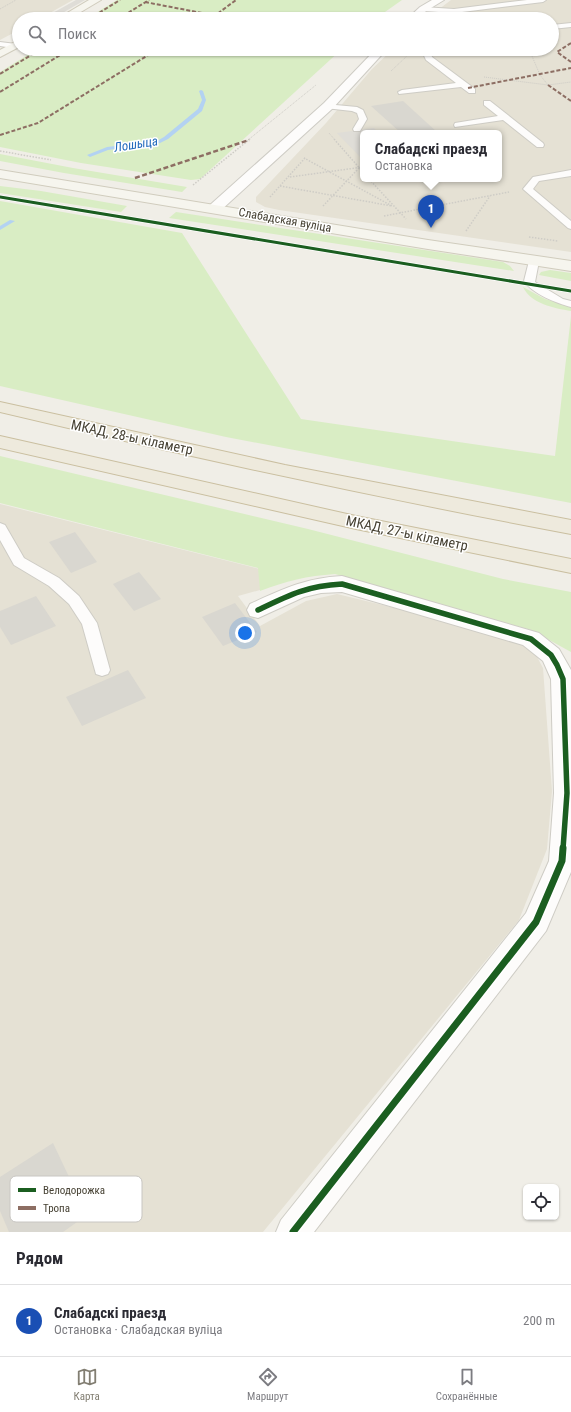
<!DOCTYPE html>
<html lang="ru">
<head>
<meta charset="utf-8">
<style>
	body { margin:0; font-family:"Roboto Condensed",sans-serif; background:#f7f7f7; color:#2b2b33 }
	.controls { position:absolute; right:12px; bottom:12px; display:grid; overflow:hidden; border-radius:6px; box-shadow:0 1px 3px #0004 }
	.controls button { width:36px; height:36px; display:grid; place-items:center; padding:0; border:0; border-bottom:1px solid #e1e1e2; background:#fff; color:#2b2b33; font:20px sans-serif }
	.you { position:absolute; left:245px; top:633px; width:14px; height:14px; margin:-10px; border:3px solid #fff; border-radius:50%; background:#1a73e8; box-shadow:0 0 0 6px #1a73e833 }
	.badge { display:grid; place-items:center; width:26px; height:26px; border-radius:50%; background:#827e72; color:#fff; font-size:13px; font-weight:700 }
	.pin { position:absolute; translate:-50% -33px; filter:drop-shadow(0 1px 2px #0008) }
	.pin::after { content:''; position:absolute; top:21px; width:14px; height:12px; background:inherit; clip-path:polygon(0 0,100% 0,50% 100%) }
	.popup { position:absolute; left:360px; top:130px; width:142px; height:52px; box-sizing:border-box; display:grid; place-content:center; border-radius:6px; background:#fff; filter:drop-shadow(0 1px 3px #0005); font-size:13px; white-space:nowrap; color:#7c7c81 }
	.popup b { font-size:15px; color:#2b2b33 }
	.popup::after { content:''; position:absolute; left:50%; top:100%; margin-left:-8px; border:8px solid transparent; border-top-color:#fff }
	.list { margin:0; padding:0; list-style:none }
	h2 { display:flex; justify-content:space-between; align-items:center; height:52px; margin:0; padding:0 16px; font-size:17px }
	h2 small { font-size:13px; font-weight:400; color:#7c7c81 }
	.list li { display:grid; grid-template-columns:26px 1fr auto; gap:12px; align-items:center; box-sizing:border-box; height:72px; padding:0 16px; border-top:1px solid #e1e1e2 }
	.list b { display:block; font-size:15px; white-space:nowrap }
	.list p { margin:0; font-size:13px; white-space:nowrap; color:#7c7c81 }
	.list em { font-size:13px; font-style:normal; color:#7c7c81 }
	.icon { flex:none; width:22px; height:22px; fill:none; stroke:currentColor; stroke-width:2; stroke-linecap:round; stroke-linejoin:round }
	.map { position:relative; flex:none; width:571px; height:1232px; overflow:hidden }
	.search { position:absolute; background:#fff; box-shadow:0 1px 3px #0004; left:12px; right:12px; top:12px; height:44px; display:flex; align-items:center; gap:10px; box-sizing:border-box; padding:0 14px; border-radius:22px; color:#7c7c81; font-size:15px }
	.sheet { height:124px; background:#fff }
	nav { display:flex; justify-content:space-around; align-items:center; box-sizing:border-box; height:56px; border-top:1px solid #e1e1e2; background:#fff; font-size:11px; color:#7c7c81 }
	nav a { display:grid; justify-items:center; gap:2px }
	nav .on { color:#827e72 }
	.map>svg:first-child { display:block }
	.residential { fill:#e5e1d4; fill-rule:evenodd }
	.green { fill:#d9edc4 }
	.parking { fill:#dfddd7 }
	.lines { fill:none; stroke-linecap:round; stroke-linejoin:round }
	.stream { fill:#b3d2f2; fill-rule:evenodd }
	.building { fill:#d9d7d0 }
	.service-casing { stroke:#ceccc5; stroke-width:2 }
	.minor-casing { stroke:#ceccc5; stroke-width:2 }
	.tertiary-casing { stroke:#ceccc5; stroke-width:2 }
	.secondary-casing { stroke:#d0ccbd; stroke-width:2 }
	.trunk-casing { stroke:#cabfa0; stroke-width:2 }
	.path-far1 { stroke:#ceccc6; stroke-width:1; stroke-dasharray:1 1; stroke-linecap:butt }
	.path { stroke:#ceccc6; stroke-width:1.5; stroke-dasharray:1.5 1.5; stroke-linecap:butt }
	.service { fill:#fdfcfb; fill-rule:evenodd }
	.minor { fill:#fdfcfb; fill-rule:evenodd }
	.tertiary { fill:#fdfcfb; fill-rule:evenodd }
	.secondary { fill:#f6f5ee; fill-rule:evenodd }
	.trunk { fill:#eeeadd; fill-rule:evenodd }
	.quiet-far1 { stroke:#8d6e63; stroke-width:2; stroke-dasharray:4 2; stroke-linecap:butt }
	.quiet { stroke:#8d6e63; stroke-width:2.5; stroke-dasharray:5 2.5; stroke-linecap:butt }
	.cycleway-far2-casing { stroke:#fff; stroke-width:4.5 }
	.cycleway-far1-casing { stroke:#fff; stroke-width:8 }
	.cycleway-casing { stroke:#fff; stroke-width:10 }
	.cycleway-far2 { stroke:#1b5e20; stroke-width:3 }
	.cycleway-far1 { stroke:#1b5e20; stroke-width:5.5 }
	.cycleway { stroke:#1b5e20; stroke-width:7 }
	.labels { text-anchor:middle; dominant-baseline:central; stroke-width:3; stroke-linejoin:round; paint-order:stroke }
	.far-street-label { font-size:12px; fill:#464133; stroke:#fff }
	.far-water-label { font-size:13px; font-style:italic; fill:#226abc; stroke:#fff }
	.street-label { font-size:14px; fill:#464133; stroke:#fff }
	.key { fill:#fff; stroke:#c8c6c2; stroke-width:1 }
	.key-label { font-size:11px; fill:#464133 }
</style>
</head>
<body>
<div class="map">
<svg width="571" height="1232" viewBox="0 0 571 1232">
	<rect width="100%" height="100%" fill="#f0eee7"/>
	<g class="residential">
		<path d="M 0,0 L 73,0 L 39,19 L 19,19 L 19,30 L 0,40 Z"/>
		<path d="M 451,0 L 571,0 L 571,252 L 279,210 L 265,207 L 256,202 L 256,197 L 326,123 L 372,69 L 393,49 L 552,49 L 552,19 L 426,19 ZM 363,133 L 499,133 L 499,179 L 363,179 Z"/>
		<path d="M 0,504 L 264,570 L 260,590 L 238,596 L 260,626 L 306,601 L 337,594 L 395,608 L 523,645 L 536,655 L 543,668 L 552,791 L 547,849 L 519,920 L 263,1232 L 0,1232 Z"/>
	</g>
	<g class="green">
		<path d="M 117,0 L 402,0 L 375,19 L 86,19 Z"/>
		<path d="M 37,49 L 342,49 L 200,179 L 191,180 L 81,163 L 0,147 L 0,72 Z"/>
		<path d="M 0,154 L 73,168 L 187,187 L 182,192 L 64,173 L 0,161 Z"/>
		<path d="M 0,186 L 41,191 L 127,206 L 121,212 L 0,193 Z"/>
		<path d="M 0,201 L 182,233 L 301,419 L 555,456 L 571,316 L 571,503 L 226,437 L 0,386 Z"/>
		<path d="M 176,212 L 503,262 L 510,266 L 514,271 L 169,218 Z"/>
		<path d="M 550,270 L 571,273 L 571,281 L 539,275 L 541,272 Z"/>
		<path d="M 523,287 L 545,299 L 571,306 L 571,311 C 554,308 531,304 523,287 Z"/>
		<path d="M 0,456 L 308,529 L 503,579 L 571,592 L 571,652 L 531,630 L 335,574 C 307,576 286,581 260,591 L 258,568 L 0,503 Z"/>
	</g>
	<g class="parking">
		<path d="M 76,0 L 85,0 L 52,19 L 42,19 Z"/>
		<path d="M 374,128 L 379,133 L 363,133 L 363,160 L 337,133 Z"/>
	</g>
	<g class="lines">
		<g class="stream">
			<path d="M 201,90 L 203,91 L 206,100 L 202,111 L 168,139 L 160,143 L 108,150 L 90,157 L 87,155 L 107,147 L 157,141 L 164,137 L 198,109 L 202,100 L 199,91 Z"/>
			<path d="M 10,220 L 15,221 L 0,230 L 0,226 Z"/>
		</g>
	</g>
	<g class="building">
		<path d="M 403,101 L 438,133 L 401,133 L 371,106 Z"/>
		<path d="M 75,532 L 97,562 L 71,573 L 49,542 Z"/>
		<path d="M 139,572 L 161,599 L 134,611 L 113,584 Z"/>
		<path d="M 36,596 L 56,626 L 11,645 L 0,627 L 0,611 Z"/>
		<path d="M 235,603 L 257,632 L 223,646 L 202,617 Z"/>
		<path d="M 128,670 L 146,698 L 82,726 L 66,697 Z"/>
		<path d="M 53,1143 L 87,1215 L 63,1232 L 9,1232 L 0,1211 L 0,1177 Z"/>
	</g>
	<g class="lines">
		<defs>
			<g id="service">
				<path d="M 527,0 L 546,0 L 543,2 L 454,13 L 423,11 L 420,9 L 423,7 L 454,9 Z"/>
				<path d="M 571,23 L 571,27 L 552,29 L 552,25 Z"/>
				<path d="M 0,42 L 16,44 L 17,46 L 13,48 L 0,46 Z"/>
				<path d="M 421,49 L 429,49 L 432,57 L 475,89 L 475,93 L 469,93 L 461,87 L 399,94 L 398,92 L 402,90 L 456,83 L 426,60 Z"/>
				<path d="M 484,101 L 490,101 L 543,143 L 544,145 L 543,147 L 537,147 L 503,120 L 455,127 L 454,125 L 455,123 L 498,116 L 484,105 Z"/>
				<path d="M 325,104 L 357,107 L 363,110 L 367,119 L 360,131 L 354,131 L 353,129 L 359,119 L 357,113 L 352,111 L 325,108 Z"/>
				<path d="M 571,170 L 571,176 L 539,181 L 533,189 L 571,221 L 571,229 L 568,228 L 523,189 L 533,177 Z"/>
				<path d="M 534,258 L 539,261 L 535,282 L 563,299 L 571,301 L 571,307 C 556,303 533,294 524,281 L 529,261 Z"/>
				<path d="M 0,523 L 5,525 L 24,558 L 59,578 L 79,596 L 97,623 L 110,670 L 108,674 L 102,676 L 96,674 L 82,624 L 69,604 L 49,586 L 14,565 L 0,540 Z"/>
			</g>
			<path id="minor" d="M 342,576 L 539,633 L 559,649 L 571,670 L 571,872 L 546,931 L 314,1232 L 276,1232 L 281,1220 L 526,913 L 549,861 L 554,793 L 551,679 L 543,661 L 523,645 L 342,592 L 321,593 L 304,597 L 258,618 L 250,616 L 247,610 L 250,604 C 283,589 305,578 342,576 Z"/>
			<g id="tertiary">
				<path d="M 432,0 L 444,0 L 426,11 L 418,19 L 407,19 L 420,7 Z"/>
				<path d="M 376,49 L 387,49 L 332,109 L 220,211 L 215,212 L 210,211 L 208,208 L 210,205 L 324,103 Z"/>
			</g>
			<g id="secondary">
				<path d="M 89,0 L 101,0 L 69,19 L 57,19 Z"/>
				<path d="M 19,40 L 19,47 L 0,57 L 0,50 Z"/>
				<path d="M 0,170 L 428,240 L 571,261 L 571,271 L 428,249 L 0,178 Z"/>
			</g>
			<g id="trunk">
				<path d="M 0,402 L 285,465 L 571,520 L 571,534 C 380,498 189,457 0,412 Z"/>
				<path d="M 0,436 L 356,516 L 571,559 L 571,573 L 356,529 L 0,448 Z"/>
			</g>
		</defs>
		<use href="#service" class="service-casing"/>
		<use href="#minor" class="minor-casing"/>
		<use href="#tertiary" class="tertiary-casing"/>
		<use href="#secondary" class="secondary-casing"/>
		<use href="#trunk" class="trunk-casing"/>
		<g class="path-far1">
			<path d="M 0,9 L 16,0"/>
			<path d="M 529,49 L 540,75 L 548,85"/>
			<path d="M 391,71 L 407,56"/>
			<path d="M 484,77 L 548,85 L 571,82"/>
			<path d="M 329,133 L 335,140"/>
			<path d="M 248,140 L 316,85"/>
		</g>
		<g class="path">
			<path d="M 334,139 L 363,172"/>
			<path d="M 0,151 L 51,160"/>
			<path d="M 290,177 L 363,167"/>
			<path d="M 369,179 L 406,219"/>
			<path d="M 193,185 L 250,139"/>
			<path d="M 280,186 L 392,206 L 304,158"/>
			<path d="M 270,197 L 305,158"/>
			<path d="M 323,206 L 359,168"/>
			<path d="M 384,216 L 509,192"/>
			<path d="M 466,231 L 490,196"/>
			<path d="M 529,237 L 558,241"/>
		</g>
		<use href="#service" class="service"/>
		<use href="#minor" class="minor"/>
		<use href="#tertiary" class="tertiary"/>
		<use href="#secondary" class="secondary"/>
		<use href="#trunk" class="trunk"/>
		<g class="quiet-far1">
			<path d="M 145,2 L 233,19"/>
			<path d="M 213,17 L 236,0"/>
			<path d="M 89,19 L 120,0"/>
			<path d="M 118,19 L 149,0"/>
			<path d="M 571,43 L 557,52 L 571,62"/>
			<path d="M 0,74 L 41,49"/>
			<path d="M 548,85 L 571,101"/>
			<path d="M 468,88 L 571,68"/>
			<path d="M 0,92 L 70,49"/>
			<path d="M 0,135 L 38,123 L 158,49"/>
		</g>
		<path class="quiet" d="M 135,178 L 249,140"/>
		<defs>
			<path id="cycleway-far2" d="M 0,197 L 571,291"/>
			<path id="cycleway-far1" d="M 258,610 C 289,595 306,586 342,584 L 531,639 L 551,655 L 557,665 L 563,679 L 567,793 L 563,849"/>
			<path id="cycleway" d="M 293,1232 L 536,922 L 562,861 L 563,848"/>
		</defs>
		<use href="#cycleway-far2" class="cycleway-far2-casing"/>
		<use href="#cycleway-far1" class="cycleway-far1-casing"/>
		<use href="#cycleway" class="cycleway-casing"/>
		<use href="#cycleway-far2" class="cycleway-far2"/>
		<use href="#cycleway-far1" class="cycleway-far1"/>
		<use href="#cycleway" class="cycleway"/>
	</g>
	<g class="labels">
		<g class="far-street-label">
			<text transform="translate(285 220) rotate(10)">Слабадская вуліца</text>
		</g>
		<g class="far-water-label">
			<text transform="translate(136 144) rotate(-9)">Лошыца</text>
		</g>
		<g class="street-label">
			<text transform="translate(132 437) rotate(12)">МКАД, 28-ы кіламетр</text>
			<text transform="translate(407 533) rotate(12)">МКАД, 27-ы кіламетр</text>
		</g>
	</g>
	<rect x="10" y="1176" width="132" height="46" rx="6" class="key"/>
	<rect x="18" y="1188" width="18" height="4" fill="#1b5e20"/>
	<rect x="18" y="1206" width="18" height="4" fill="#8d6e63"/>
	<g class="key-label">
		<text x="43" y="1194">Велодорожка</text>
		<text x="43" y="1212">Тропа</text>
	</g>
</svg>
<div class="controls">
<button><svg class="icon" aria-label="locate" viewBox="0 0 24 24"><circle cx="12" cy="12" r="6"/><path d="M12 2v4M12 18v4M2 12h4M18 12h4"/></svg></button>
</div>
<div class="you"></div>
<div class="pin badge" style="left:431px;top:228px;background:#1a4fb4">1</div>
<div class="popup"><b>Слабадскі праезд</b>Остановка</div>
<div class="search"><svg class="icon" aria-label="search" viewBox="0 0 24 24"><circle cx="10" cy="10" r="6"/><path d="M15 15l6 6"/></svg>Поиск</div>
</div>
<section class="sheet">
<h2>Рядом<small></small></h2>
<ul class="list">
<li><span class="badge" style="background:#1a4fb4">1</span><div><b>Слабадскі праезд</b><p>Остановка · Слабадская вуліца</p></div><em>200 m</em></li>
</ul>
</section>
<nav>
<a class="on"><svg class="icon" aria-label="map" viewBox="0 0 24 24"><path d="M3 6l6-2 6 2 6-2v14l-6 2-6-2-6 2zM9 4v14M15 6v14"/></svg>Карта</a>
<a><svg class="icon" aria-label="directions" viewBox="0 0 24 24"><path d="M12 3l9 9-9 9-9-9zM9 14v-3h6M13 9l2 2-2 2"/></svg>Маршрут</a>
<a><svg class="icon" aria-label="saved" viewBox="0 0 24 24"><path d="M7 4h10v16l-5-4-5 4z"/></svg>Сохранённые</a>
</nav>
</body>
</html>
